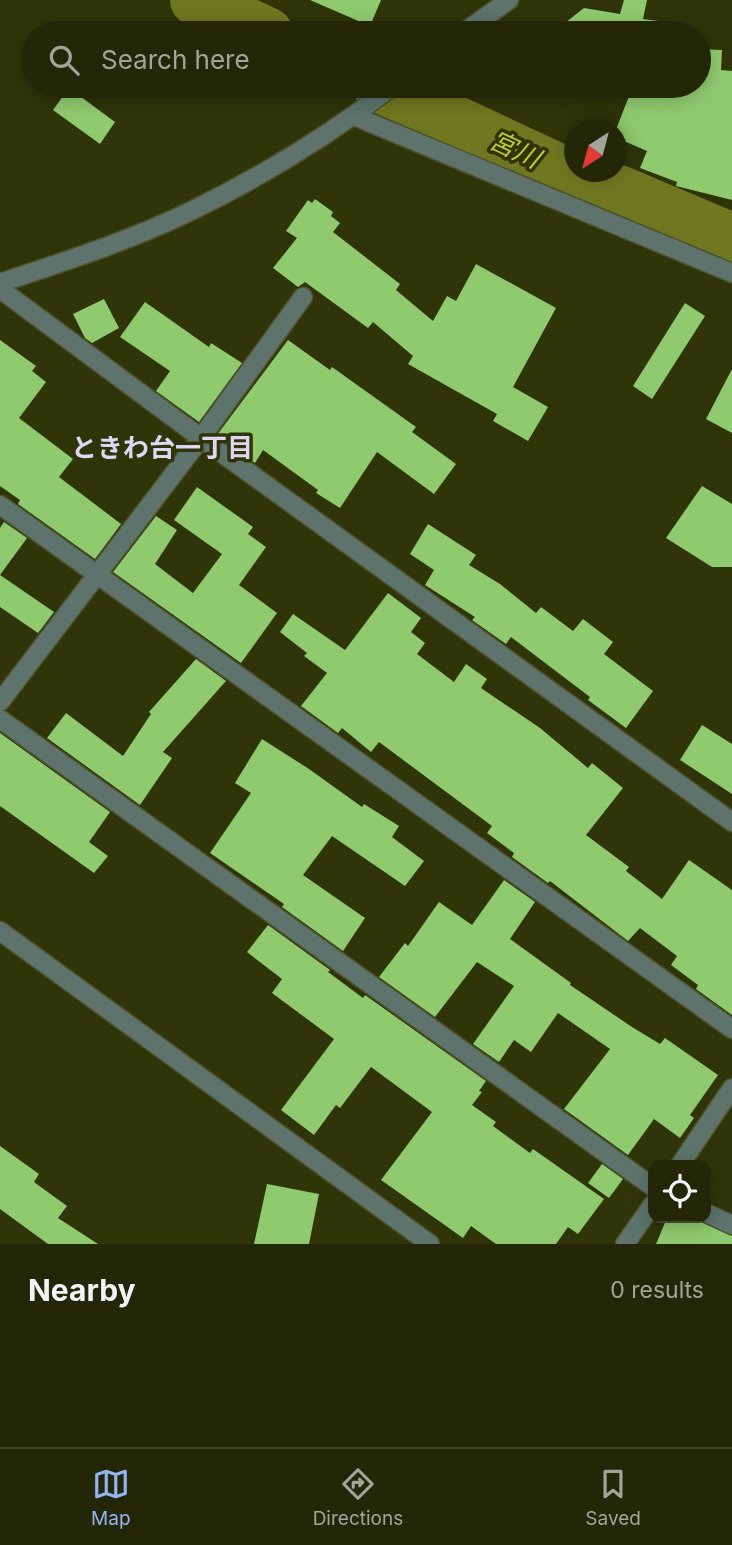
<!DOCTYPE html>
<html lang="en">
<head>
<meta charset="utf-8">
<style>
	body { margin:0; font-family:Inter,"Noto Sans JP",sans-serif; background:#2b2f11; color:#f1f3f6 }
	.controls { position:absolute; right:21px; bottom:21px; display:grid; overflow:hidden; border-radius:14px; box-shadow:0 4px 18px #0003 }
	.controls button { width:63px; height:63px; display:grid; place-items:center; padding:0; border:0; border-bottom:2px solid #404428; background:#232707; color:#f1f3f6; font:35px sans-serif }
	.compass { position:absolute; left:564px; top:119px; width:63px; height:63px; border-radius:50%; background:#232707; box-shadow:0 4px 18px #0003; rotate:216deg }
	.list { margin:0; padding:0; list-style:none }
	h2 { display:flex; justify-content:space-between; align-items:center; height:91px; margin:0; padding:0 28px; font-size:30px }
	h2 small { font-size:23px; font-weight:400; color:#a3a59b }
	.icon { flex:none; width:38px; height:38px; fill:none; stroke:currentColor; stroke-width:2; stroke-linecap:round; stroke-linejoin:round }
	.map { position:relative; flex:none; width:732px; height:1244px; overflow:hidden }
	.search { position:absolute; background:#232707; box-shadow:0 4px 18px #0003; left:21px; right:21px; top:21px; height:77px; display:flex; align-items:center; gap:18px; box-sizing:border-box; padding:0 24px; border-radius:38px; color:#a3a59b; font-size:26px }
	.sheet { height:203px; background:#232707 }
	nav { display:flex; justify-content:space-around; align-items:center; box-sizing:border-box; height:98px; border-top:2px solid #404428; background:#232707; font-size:19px; color:#a3a59b }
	nav a { display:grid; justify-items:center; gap:4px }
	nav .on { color:#95b2f1 }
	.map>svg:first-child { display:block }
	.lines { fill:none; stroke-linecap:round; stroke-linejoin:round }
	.river { stroke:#6f7720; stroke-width:52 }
	.building { fill:#90ca6f }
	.minor-casing { stroke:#4e522b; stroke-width:21 }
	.tertiary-casing { stroke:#4e522b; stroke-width:21 }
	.minor { stroke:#5d736c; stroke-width:18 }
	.tertiary { stroke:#5d736c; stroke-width:18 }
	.labels { text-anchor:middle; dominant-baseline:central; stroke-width:7; stroke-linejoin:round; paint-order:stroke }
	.water-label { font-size:26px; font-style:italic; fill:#bdcb34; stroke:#2f3409 }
	.neighbourhood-label { font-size:26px; font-weight:bold; fill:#ddd7f4; stroke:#2f3409 }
</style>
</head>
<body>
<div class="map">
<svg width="732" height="1244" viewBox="0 0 732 1244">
	<rect width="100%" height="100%" fill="#2f3409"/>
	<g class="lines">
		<g class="river">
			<path d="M 196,0 L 267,33"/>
			<path d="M 379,86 L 570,175 L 621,192 L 732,239"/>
		</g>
	</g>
	<g class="building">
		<path d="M 310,0 L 381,0 L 370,26 Z"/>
		<path d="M 624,0 L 647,0 L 643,19 L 658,21 L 657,33 L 552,33 L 584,8 L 620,14 Z"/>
		<path d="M 699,49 L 722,50 L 721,70 L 732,71 L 732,200 L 676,186 L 677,182 L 640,168 L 647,151 L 617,138 L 617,127 L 633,86 L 699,86 Z"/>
		<path d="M 69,88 L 115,122 L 100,144 L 53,110 Z"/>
		<path d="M 315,199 L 333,212 L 331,216 L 340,223 L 333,232 L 400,284 L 396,290 L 433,321 L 447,296 L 456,301 L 476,264 L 556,308 L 513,387 L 548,407 L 528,441 L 493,421 L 497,414 L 408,364 L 413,356 L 373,322 L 368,328 L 305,282 L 298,287 L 273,268 L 297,238 L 286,231 L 308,200 L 312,203 Z"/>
		<path d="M 104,299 L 119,328 L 92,343 L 85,338 L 73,314 Z"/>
		<path d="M 145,302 L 209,347 L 211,343 L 242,363 L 199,422 L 156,391 L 170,371 L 120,337 Z"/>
		<path d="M 685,303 L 705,316 L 652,399 L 633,386 Z"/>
		<path d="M 0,340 L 36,366 L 32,371 L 46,382 L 19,418 L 73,459 L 59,477 L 121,524 L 95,559 L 18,504 L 20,500 L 0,486 Z"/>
		<path d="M 288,340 L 330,370 L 332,367 L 416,427 L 412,432 L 456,464 L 434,494 L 377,452 L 340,508 L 316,493 L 318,490 L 263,450 L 255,463 L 217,435 Z"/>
		<path d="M 732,369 L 732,433 L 706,419 Z"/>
		<path d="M 702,486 L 732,504 L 732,567 L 712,567 L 666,538 Z"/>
		<path d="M 197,487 L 253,527 L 248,534 L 266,547 L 239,585 L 277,613 L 241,663 L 113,572 L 156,516 L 177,530 L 155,564 L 193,593 L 222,554 L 174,520 Z"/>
		<path d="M 4,522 L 27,538 L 0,575 L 0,528 Z"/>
		<path d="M 428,524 L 476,555 L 469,565 L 500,584 L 536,613 L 541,607 L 573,631 L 583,619 L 613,642 L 604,654 L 653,691 L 626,728 L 588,700 L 590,697 L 511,637 L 506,644 L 472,620 L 475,617 L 425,585 L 434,570 L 410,554 Z"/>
		<path d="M 0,575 L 54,612 L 38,633 L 0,607 Z"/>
		<path d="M 388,593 L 421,618 L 411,632 L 425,643 L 417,654 L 454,682 L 466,664 L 487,679 L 481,688 L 540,728 L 588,768 L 592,763 L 623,788 L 586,835 L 629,867 L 626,871 L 662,899 L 689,860 L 732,890 L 732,1015 L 696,989 L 698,985 L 671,965 L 677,956 L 640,928 L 628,941 L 550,881 L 548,883 L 512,857 L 514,853 L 487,833 L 492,826 L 379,742 L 371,752 L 342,728 L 338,733 L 301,706 L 327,673 L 304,656 L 307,653 L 280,632 L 293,614 L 345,650 Z"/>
		<path d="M 196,659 L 226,681 L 163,752 L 172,758 L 140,805 L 47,738 L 66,713 L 123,756 L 151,714 L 149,712 Z"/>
		<path d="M 702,725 L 732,744 L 732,794 L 680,760 Z"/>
		<path d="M 0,733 L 110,812 L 89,842 L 108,856 L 94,873 L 0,806 Z"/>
		<path d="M 262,739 L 309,769 L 362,807 L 364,804 L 399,826 L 392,837 L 424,861 L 405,886 L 332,836 L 303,875 L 365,918 L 343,951 L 282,907 L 284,904 L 210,853 L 251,793 L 235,783 Z"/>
		<path d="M 504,880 L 535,902 L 510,939 L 571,983 L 570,985 L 632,1027 L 660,1044 L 665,1038 L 718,1075 L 690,1115 L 694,1118 L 680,1138 L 654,1119 L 628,1155 L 564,1109 L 610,1049 L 558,1013 L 531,1052 L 514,1040 L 499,1062 L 473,1044 L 514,986 L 477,962 L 435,1017 L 379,977 L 405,943 L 408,946 L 439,902 L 472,925 Z"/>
		<path d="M 268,925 L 330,970 L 328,972 L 363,998 L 365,995 L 486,1081 L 479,1091 L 482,1092 L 472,1105 L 496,1122 L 493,1126 L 530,1153 L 533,1149 L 604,1199 L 578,1234 L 568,1227 L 556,1244 L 496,1244 L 471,1226 L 463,1238 L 381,1180 L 432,1112 L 371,1067 L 340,1108 L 336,1105 L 314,1135 L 281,1110 L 334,1039 L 272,993 L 282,979 L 247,952 Z"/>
		<path d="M 0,1146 L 39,1174 L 34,1182 L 67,1206 L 58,1218 L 98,1244 L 48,1244 L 0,1209 Z"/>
		<path d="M 602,1164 L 623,1179 L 609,1198 L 588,1183 Z"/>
		<path d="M 267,1184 L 319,1194 L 309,1244 L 254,1244 Z"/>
		<path d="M 667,1218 L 693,1218 L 732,1236 L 732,1244 L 656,1244 Z"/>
	</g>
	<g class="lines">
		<defs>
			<g id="minor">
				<path d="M 354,116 L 732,273"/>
				<path d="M 0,289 L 201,438 L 732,822"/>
				<path d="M 0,505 L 732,1029"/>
				<path d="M 0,702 L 201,438 L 303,297"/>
				<path d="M 0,719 L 653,1187"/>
				<path d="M 680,1165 L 732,1088"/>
				<path d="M 706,1213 L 732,1225"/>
				<path d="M 625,1244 L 653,1204"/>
			</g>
			<g id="tertiary">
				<path d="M 463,33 L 509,0"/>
				<path d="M 0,283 C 63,262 129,241 189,212 C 261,177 330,135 393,86"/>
				<path d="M 0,931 L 430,1244"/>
			</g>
		</defs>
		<use href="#minor" class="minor-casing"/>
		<use href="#tertiary" class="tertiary-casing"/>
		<use href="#minor" class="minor"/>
		<use href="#tertiary" class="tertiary"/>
	</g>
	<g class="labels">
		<g class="water-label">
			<text transform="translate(515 149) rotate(25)">宮川</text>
		</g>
		<g class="neighbourhood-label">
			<text x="162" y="447">ときわ台一丁目</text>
		</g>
	</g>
</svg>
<div class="controls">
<button><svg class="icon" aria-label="locate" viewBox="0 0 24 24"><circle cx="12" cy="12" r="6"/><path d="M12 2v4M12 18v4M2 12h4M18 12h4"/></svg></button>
</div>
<svg class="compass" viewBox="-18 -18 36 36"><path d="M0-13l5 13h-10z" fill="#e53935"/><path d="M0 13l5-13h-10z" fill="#a3a59b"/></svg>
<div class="search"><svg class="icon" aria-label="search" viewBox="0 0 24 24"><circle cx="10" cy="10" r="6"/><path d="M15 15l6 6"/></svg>Search here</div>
</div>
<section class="sheet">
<h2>Nearby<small>0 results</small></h2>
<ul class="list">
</ul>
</section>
<nav>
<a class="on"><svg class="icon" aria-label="map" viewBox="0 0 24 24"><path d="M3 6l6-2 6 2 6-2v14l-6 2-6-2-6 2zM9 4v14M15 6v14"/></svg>Map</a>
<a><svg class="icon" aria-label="directions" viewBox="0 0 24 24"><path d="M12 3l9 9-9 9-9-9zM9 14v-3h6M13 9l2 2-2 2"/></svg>Directions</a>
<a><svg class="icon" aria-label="saved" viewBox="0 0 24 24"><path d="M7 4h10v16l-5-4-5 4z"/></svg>Saved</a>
</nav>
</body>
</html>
